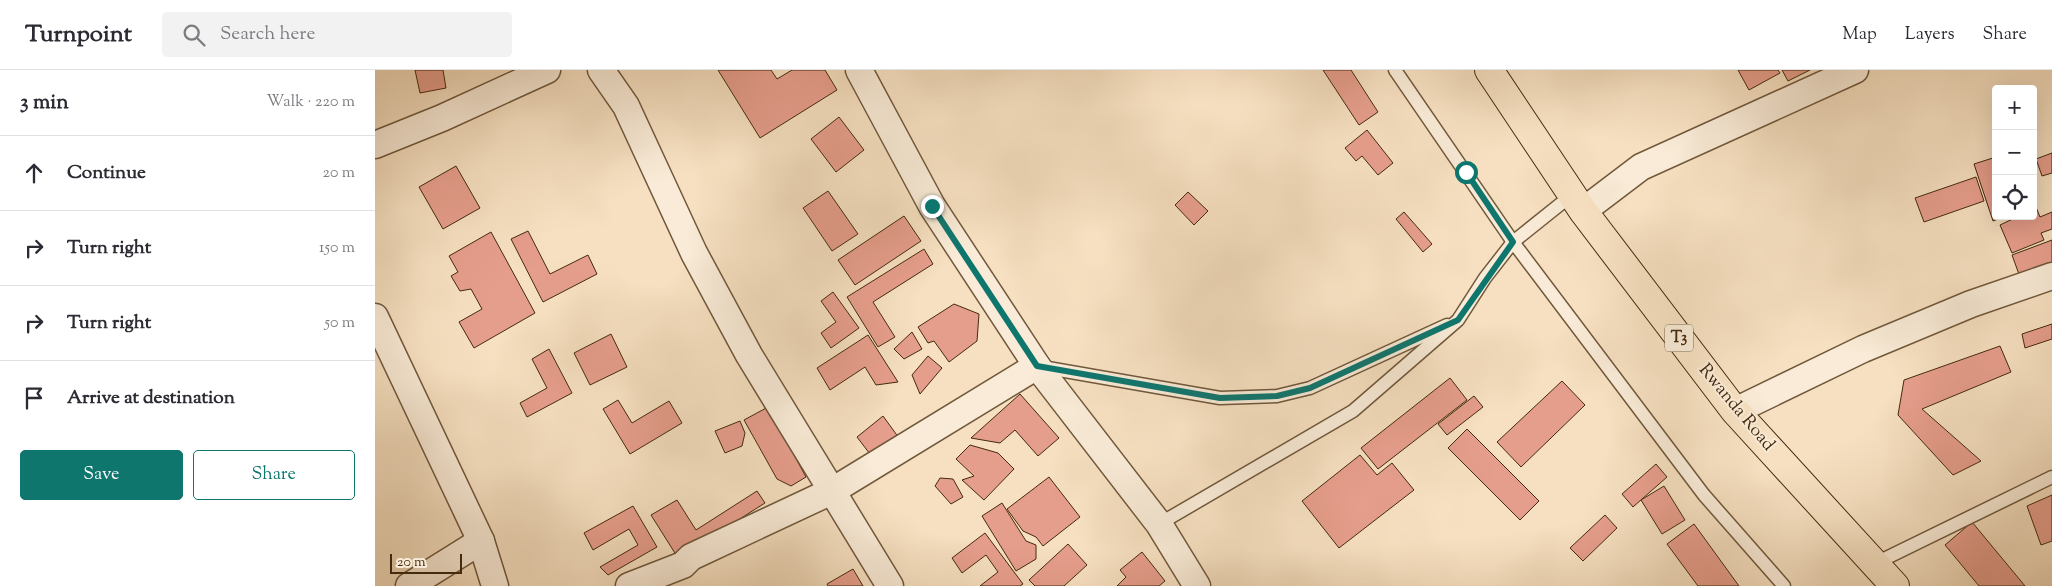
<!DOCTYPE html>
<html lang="en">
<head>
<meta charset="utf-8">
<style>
	body { margin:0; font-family:"Sorts Mill Goudy",serif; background:#f2f2f3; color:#2b2b33 }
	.controls { position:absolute; right:15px; top:15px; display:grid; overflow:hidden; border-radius:5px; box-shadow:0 5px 20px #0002 }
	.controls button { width:45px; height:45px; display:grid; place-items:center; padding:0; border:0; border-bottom:1px solid #e1e1e2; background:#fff; color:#2b2b33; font:25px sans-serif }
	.scale { position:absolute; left:15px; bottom:12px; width:72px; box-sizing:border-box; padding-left:5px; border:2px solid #442a0e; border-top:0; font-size:14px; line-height:18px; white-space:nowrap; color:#442a0e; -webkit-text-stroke:4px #f9ebd7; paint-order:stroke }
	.stop { position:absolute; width:15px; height:15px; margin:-11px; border:4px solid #0f766e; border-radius:50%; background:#fff }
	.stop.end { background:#0f766e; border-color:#fff; box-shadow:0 1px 5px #0008 }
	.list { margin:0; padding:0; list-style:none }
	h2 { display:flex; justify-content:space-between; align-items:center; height:65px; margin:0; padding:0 20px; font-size:21px }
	h2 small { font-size:16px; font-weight:400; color:#7c7c81 }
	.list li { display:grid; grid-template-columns:32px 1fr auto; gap:15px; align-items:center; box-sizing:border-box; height:75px; padding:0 20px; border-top:1px solid #e1e1e2 }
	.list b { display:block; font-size:19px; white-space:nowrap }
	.list em { font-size:16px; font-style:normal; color:#7c7c81 }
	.actions { display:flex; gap:10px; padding:15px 20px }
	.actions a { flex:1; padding:11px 0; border:1px solid #0f766e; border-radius:5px; text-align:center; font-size:18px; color:#0f766e }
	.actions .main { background:#0f766e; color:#fff }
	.icon { flex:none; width:28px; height:28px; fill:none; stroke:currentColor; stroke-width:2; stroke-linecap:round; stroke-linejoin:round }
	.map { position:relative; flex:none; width:1677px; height:516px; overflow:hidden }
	header { display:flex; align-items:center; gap:30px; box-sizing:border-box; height:70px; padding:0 25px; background:#fff; border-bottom:1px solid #e1e1e2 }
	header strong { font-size:24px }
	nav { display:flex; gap:28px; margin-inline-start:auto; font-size:18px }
	.search { width:350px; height:45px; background:#f2f2f3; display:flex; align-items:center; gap:12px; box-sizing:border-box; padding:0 18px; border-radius:5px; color:#7c7c81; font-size:19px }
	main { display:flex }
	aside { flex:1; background:#fff }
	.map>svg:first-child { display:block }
	.building { fill:#e69e8c; stroke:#442a0e }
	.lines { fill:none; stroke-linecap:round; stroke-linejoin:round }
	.service-casing { stroke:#70583b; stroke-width:15 }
	.minor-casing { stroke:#70583b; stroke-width:29 }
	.trunk-casing { stroke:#442a0e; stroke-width:30 }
	.service { stroke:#f9ebd7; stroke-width:12 }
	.minor { stroke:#f9ebd7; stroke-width:26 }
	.trunk { stroke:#f6e0c1; stroke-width:28 }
	.route { stroke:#0f766e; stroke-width:6 }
	.labels { text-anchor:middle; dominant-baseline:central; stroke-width:4; stroke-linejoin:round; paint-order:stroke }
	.shield { fill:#f9ebd7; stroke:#7a644a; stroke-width:1 }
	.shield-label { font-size:16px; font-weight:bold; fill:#442a0e }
	.street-label { font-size:18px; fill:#442a0e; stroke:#f9ebd7 }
</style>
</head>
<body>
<header>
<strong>Turnpoint</strong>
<div class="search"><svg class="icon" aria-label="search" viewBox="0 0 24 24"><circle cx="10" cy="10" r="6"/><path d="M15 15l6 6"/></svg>Search here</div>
<nav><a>Map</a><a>Layers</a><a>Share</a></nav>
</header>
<main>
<aside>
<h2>3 min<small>Walk · 220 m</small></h2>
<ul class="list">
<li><svg class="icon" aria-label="ahead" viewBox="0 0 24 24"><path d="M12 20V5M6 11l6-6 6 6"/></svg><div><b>Continue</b></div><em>20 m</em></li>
<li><svg class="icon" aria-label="right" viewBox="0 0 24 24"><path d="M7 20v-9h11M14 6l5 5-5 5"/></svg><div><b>Turn right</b></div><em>150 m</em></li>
<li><svg class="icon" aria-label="right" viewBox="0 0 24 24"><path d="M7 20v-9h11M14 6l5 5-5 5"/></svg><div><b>Turn right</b></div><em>50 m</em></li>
<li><svg class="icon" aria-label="arrive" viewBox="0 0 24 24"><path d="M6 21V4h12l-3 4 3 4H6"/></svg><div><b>Arrive at destination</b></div></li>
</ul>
<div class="actions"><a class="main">Save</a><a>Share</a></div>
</aside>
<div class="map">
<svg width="1677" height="516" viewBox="0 0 1677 516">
	<rect width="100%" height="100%" fill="#f6e0c1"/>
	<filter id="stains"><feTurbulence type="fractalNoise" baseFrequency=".004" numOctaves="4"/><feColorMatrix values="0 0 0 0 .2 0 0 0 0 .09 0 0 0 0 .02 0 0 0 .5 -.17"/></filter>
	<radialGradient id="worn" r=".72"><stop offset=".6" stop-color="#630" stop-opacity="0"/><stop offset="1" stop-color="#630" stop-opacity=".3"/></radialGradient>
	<g class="building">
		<path d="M 40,0 L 68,0 L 71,18 L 45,23 Z"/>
		<path d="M 343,0 L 396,0 L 402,9 L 417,0 L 450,0 L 462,20 L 385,68 Z"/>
		<path d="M 948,0 L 976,0 L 1003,42 L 984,55 Z"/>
		<path d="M 1363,0 L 1403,0 L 1405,3 L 1374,20 Z"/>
		<path d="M 1407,0 L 1435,0 L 1413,11 Z"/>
		<path d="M 464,47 L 489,80 L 461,102 L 436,69 Z"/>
		<path d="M 992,60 L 1018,93 L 1003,105 L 987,86 L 981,91 L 970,78 Z"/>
		<path d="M 1677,83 L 1677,103 L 1667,106 L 1661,89 Z"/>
		<path d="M 1621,87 L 1621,146 L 1631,146 L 1618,151 L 1599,94 Z"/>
		<path d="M 81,96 L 105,138 L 68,159 L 44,117 Z"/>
		<path d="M 1601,107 L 1609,131 L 1549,152 L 1540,128 Z"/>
		<path d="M 453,121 L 483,164 L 457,181 L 428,138 Z"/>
		<path d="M 813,122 L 833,141 L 819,155 L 800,135 Z"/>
		<path d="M 1659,132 L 1665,147 L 1677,142 L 1677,159 L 1666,163 L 1669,170 L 1637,183 L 1625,155 L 1644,146 L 1658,146 Z"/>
		<path d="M 1029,142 L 1057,174 L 1048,182 L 1021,149 Z"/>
		<path d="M 529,146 L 546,171 L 480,215 L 463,190 Z"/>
		<path d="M 153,161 L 175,204 L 213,185 L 222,204 L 168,232 L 136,169 Z"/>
		<path d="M 116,162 L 160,243 L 99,278 L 84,252 L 107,239 L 96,219 L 85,221 L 76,206 L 83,202 L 74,186 Z"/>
		<path d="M 1677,170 L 1677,196 L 1645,207 L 1637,185 Z"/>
		<path d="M 549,179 L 558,194 L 498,232 L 520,267 L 503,277 L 472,227 Z"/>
		<path d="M 458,222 L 484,258 L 456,278 L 446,263 L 461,252 L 446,231 Z"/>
		<path d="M 579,234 L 604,244 L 602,271 L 574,292 L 559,271 L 553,273 L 543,257 Z"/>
		<path d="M 1677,254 L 1677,269 L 1650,278 L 1647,264 Z"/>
		<path d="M 537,262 L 547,279 L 529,289 L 519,279 Z"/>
		<path d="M 236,264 L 252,297 L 215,315 L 199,283 Z"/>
		<path d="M 493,265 L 523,312 L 501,315 L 490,297 L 455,320 L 442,298 Z"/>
		<path d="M 1625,276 L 1636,302 L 1547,339 L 1606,391 L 1578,405 L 1523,345 L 1529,310 Z"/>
		<path d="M 174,279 L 197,323 L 152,347 L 145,333 L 172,318 L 157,289 Z"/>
		<path d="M 553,286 L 567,298 L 545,324 L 537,305 Z"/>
		<path d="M 1075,308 L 1092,330 L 1003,399 L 986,378 Z"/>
		<path d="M 1187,311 L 1210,335 L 1146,397 L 1122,372 Z"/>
		<path d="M 645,324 L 684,368 L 663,386 L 640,360 L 625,373 L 596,368 Z"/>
		<path d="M 1099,326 L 1108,337 L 1072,365 L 1063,354 Z"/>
		<path d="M 243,330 L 257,353 L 294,331 L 307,353 L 255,384 L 228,339 Z"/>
		<path d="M 393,337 L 431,407 L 416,416 L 402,409 L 369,350 Z"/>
		<path d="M 508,346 L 524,368 L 498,388 L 482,367 Z"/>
		<path d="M 365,351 L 370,363 L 367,376 L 350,383 L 340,361 Z"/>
		<path d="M 1092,359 L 1164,431 L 1145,450 L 1073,378 Z"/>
		<path d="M 595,375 L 623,383 L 639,399 L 609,430 L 587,410 L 599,406 L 581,389 Z"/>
		<path d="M 985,385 L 1002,405 L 1017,393 L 1039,420 L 964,478 L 927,431 Z"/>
		<path d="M 1281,394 L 1292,407 L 1258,437 L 1247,424 Z"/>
		<path d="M 674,407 L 705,447 L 668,476 L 661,467 L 648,461 L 632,439 Z"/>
		<path d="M 565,408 L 578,409 L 588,427 L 576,434 L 560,416 Z"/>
		<path d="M 1289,416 L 1310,450 L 1287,464 L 1266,430 Z"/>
		<path d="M 382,421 L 390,433 L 303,488 L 276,445 L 302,430 L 321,460 Z"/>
		<path d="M 1677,425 L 1677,471 L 1666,475 L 1652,436 Z"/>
		<path d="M 627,433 L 651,471 L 661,475 L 661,489 L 641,501 L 607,446 Z"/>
		<path d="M 258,436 L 282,477 L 233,505 L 225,497 L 263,475 L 254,459 L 218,480 L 209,463 Z"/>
		<path d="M 1230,445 L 1242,458 L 1208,491 L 1195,478 Z"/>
		<path d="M 1597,452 L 1650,516 L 1604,516 L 1570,475 Z"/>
		<path d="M 1319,454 L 1364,516 L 1323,516 L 1292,474 Z"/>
		<path d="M 610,463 L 648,514 L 645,516 L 605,516 L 623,502 L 611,485 L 587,503 L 577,488 Z"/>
		<path d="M 693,474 L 712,495 L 689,516 L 660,516 L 654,510 Z"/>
		<path d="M 767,482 L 790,511 L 784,516 L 742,516 L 751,507 L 745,500 Z"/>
		<path d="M 478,499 L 488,516 L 453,516 L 452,514 Z"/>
	</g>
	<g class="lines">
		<defs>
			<g id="service">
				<path d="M 1020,0 L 1138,172 L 1329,425 L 1409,516"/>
				<path d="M 667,297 L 845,328 L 902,326 L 935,318 L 1072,255"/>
				<path d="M 784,454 L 978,341 L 1083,250 L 1110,208 L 1138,172 L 1198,124"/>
				<path d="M 1501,493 L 1677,407"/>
			</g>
			<g id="minor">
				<path d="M 226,0 L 251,36 L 319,183 L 374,285 L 515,516"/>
				<path d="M 484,0 L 557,136 L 662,296 L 784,454 L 822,516"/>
				<path d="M 0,75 L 67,48 L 172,0"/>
				<path d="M 1208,141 L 1266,97 L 1480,0"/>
				<path d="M 0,247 L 106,471 L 120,516"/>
				<path d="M 1360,341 L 1488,279 L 1596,234 L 1677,206"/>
				<path d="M 34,516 L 106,471"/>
				<path d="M 254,516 L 308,495 L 316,487 L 457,421 L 662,296"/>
			</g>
			<path id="trunk" d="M 1114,0 L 1208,141 L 1360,341 L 1520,516"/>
		</defs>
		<use href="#service" class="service-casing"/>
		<use href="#minor" class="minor-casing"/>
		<use href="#trunk" class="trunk-casing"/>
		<use href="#service" class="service"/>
		<use href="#minor" class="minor"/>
		<use href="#trunk" class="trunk"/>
	</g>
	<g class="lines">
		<path class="route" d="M 557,136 L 662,296 L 845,328 L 902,326 L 935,318 L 1083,250 L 1138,172 L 1091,102"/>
	</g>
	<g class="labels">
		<rect class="shield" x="1290" y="254.5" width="28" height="27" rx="4"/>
		<g class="shield-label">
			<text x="1304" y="268">T3</text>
		</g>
		<g class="street-label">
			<text transform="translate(1361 338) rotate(50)">Rwanda Road</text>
		</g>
	</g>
	<rect width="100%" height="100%" filter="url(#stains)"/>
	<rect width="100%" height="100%" fill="url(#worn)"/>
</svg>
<div class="controls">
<button>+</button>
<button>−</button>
<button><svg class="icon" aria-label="locate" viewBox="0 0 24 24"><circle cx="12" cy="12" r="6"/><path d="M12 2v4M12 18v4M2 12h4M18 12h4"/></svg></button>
</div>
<div class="scale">20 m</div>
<div class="stop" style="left:1091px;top:102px"></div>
<div class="stop end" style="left:557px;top:136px"></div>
</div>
</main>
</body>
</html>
